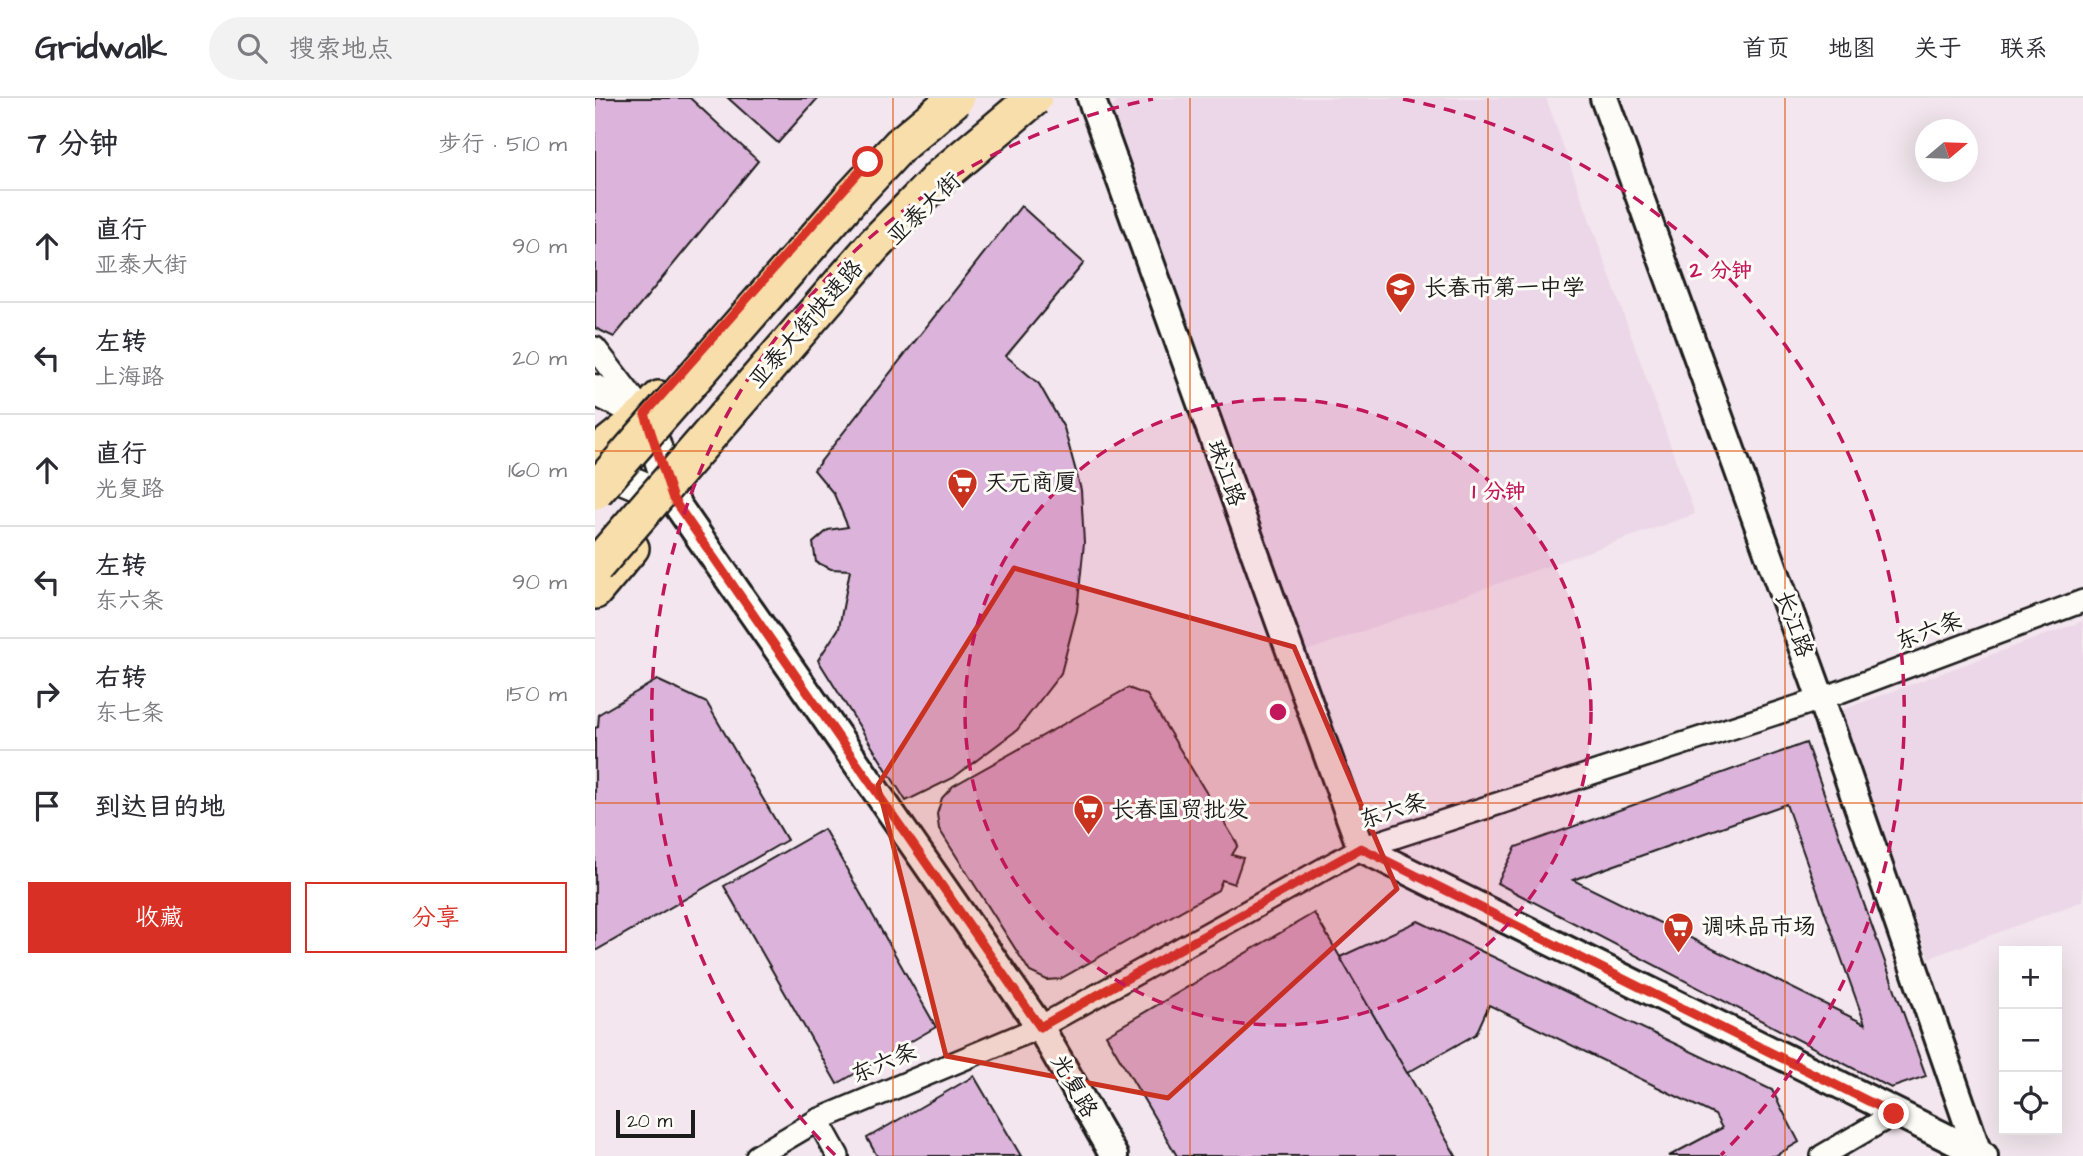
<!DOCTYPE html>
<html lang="zh">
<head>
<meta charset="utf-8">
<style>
	body { margin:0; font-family:"Architects Daughter","LXGW WenKai TC",sans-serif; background:#f2f2f3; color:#2b2b33 }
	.controls { position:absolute; right:21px; bottom:21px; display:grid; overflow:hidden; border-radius:0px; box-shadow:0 7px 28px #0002 }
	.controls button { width:63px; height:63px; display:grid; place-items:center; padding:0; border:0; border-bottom:2px solid #e1e1e2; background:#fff; color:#2b2b33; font:35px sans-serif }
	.compass { position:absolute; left:1320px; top:21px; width:63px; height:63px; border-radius:50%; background:#fff; box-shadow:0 7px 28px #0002; rotate:71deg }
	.scale { position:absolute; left:21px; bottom:18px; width:79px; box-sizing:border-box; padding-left:7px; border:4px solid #1c1c1c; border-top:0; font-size:19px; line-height:24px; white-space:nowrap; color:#1c1c1c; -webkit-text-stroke:5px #fdfcf7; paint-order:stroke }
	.stop { position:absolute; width:21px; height:21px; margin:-16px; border:5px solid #d93025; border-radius:50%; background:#fff }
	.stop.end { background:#d93025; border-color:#fff; box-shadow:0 2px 7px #0008 }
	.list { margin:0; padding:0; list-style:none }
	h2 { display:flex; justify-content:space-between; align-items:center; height:91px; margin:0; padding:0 28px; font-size:30px }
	h2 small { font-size:23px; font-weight:400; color:#7c7c81 }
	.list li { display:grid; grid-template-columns:46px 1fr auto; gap:21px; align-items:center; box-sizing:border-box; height:112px; padding:0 28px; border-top:2px solid #e1e1e2 }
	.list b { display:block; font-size:26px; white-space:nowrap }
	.list p { margin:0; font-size:23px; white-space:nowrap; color:#7c7c81 }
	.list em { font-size:23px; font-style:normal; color:#7c7c81 }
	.actions { display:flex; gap:14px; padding:21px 28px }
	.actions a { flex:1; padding:16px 0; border:2px solid #d93025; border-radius:0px; text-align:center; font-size:24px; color:#d93025 }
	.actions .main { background:#d93025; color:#fff }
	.icon { flex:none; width:38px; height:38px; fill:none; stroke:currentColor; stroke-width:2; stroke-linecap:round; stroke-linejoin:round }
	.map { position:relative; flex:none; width:1488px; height:1058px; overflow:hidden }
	header { display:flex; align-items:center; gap:42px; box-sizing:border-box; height:98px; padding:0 35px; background:#fff; border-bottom:2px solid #e1e1e2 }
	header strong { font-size:33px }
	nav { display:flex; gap:38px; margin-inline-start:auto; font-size:24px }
	.search { width:490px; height:63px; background:#f2f2f3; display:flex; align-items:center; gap:18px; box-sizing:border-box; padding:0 24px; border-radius:38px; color:#7c7c81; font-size:26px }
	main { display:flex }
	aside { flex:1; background:#fff }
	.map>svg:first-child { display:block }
	.built { fill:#ecd7e8 }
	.building { fill:#dcb3da; stroke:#1c1c1c; stroke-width:2; fill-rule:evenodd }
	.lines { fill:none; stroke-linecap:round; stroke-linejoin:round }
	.minor-casing { stroke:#1c1c1c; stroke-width:26 }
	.tertiary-casing { stroke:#1c1c1c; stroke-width:32 }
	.secondary-casing { stroke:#1c1c1c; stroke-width:35 }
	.primary-casing { stroke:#1c1c1c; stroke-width:38 }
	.minor { stroke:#fdfcf7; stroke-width:21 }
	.tertiary { stroke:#fdfcf7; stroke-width:26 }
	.secondary { stroke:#fdfcf7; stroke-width:30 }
	.primary { stroke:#f8deab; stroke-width:33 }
	.trunk-bridge-casing { stroke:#1c1c1c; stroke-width:40; stroke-linecap:butt }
	.trunk-bridge { stroke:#f8deab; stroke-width:35 }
	.route { stroke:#d93025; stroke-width:9 }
	.marked { fill:#c8321e; fill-opacity:0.2; stroke:#c8321e; stroke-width:5; stroke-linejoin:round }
	.grid { fill:none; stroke:#de560d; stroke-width:2; stroke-opacity:0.55 }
	.ring { fill:none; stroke:#c2185b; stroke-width:3.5; stroke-dasharray:12 9 }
	.labels { text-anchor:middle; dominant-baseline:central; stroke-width:6; stroke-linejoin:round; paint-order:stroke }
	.street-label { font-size:23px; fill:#1c1c1c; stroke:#fdfcf7 }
	.poi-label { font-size:23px; fill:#1c1c1c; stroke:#fdfcf7; text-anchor:start }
	.centre { fill:#c2185b; stroke:#fdfcf7; stroke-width:3.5 }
	.ring-label { font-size:21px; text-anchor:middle; font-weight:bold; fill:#c2185b; stroke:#fdfcf7; stroke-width:6; stroke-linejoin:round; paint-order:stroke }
</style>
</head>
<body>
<header>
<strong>Gridwalk</strong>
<div class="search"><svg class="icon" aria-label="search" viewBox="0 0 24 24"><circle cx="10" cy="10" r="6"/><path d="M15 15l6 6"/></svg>搜索地点</div>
<nav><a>首页</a><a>地图</a><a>关于</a><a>联系</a></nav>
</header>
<main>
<aside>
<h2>7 分钟<small>步行 · 510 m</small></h2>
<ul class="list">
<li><svg class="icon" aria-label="ahead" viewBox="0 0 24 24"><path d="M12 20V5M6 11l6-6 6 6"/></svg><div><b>直行</b><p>亚泰大街</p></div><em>90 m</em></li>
<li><svg class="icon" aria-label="left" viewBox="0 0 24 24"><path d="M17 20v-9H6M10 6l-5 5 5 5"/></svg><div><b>左转</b><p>上海路</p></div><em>20 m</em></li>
<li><svg class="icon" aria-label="ahead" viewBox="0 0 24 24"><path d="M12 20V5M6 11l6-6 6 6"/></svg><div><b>直行</b><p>光复路</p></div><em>160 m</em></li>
<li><svg class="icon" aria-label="left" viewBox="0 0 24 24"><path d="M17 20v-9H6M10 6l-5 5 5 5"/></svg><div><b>左转</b><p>东六条</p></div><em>90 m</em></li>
<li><svg class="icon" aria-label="right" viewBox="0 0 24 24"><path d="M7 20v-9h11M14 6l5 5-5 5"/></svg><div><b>右转</b><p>东七条</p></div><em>150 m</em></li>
<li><svg class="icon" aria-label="arrive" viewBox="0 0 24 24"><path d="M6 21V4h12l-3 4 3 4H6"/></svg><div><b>到达目的地</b></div></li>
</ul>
<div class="actions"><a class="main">收藏</a><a>分享</a></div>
</aside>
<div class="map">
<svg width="1488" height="1058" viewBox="0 0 1488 1058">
	<rect width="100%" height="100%" fill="#f3e6ee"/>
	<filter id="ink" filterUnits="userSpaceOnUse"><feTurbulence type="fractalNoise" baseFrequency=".0143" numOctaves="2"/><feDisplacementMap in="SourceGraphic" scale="14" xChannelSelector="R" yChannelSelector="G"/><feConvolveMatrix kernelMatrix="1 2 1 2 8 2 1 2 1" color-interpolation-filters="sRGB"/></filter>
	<g filter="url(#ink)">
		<g class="built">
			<path d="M 524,0 L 951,0 L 1100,416 L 703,556 L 513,17 Z"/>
			<path d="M 1488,523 L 1488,803 L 1334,860 L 1244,613 Z"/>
		</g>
		<g class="building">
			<path d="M 0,0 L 95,0 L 163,63 L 19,239 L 0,230 Z"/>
			<path d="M 133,0 L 223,0 L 183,45 Z"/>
			<path d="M 426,108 L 489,165 L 411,258 L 444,286 L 469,330 L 486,392 L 489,445 L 482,513 L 466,575 L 422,632 L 358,680 L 311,703 L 223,562 L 244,530 L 255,472 L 236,471 L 221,464 L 218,445 L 233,432 L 253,429 L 239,396 L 219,372 Z"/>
			<path d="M 62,582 L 112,605 L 192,742 L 0,853 L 0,630 L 3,629 L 4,616 Z"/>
			<path d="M 533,590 L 552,597 L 643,747 L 637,757 L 648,760 L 639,786 L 627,782 L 623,792 L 465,881 L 452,882 L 435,874 L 344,731 L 342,716 L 347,700 L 358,688 Z"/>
			<path d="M 1211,645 L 1331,978 L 1296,990 L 902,785 L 921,749 ZM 1191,706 L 1270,926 L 978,782 Z"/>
			<path d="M 229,731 L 341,929 L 242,986 L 129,788 Z"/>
			<path d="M 719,815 L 745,859 L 861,1058 L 582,1058 L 511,937 Z"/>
			<path d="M 823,823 L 1177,992 L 1204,1044 L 1180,1058 L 1074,1058 L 1127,1030 L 1120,1017 L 894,907 L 881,936 L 812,975 L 745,859 Z"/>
			<path d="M 379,978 L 426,1058 L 282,1058 L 272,1040 Z"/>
		</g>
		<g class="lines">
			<defs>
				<g id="minor">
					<path d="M 0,250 L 49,314"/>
					<path d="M 223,1022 L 243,1058"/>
					<path d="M 162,1058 L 223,1022 L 445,929 L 766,750 L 1226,601 L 1488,503"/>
					<path d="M 1227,1058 L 1299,1016"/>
				</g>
				<g id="tertiary">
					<path d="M 496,0 L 766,750 L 1389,1058"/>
					<path d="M 1009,0 L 1226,601 L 1383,1055"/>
					<path d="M 78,401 L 445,929 L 519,1058"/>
				</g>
				<g id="secondary">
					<path d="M 0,292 L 50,316 L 78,401"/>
					<path d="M 0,369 L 78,401"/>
				</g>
				<g id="primary">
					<path d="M 0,356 L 50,316 L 64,300"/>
					<path d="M 0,494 L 37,450"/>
				</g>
			</defs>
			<use href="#minor" class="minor-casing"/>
			<use href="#tertiary" class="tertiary-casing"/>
			<use href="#secondary" class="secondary-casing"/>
			<use href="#primary" class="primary-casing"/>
			<use href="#minor" class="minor"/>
			<use href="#tertiary" class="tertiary"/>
			<use href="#secondary" class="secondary"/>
			<use href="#primary" class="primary"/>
			<defs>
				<g id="trunk-bridge">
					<path d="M 0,393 L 256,100 L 305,47 L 361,0"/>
					<path d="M 0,469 L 279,147 L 345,79 L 439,0"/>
				</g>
			</defs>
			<use href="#trunk-bridge" class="trunk-bridge-casing"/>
			<use href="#trunk-bridge" class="trunk-bridge"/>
		</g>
	</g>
	<g class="lines" filter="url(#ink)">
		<path class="route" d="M 273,64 L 50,316 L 78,401 L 445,929 L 766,750 L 1299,1016"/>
	</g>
	<path class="marked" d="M 419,470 L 699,549 L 802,791 L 573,1000 L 351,958 L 283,687 Z"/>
	<path class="grid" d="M 298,0 L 298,1058M 595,0 L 595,1058M 893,0 L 893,1058M 1190,0 L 1190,1058M 0,353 L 1488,353M 0,705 L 1488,705"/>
	<circle cx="683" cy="614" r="313" fill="#c2185b" fill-opacity=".12"/>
	<g class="ring">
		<circle cx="683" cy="614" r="313"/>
		<path d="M240 1057A626 626 0 0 1 558 1M808 1A626 626 0 0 1 1126 1057"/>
	</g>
	<defs>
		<symbol id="school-pin" viewBox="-11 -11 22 30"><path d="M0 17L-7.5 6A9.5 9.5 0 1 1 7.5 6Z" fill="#c8321e" stroke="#fdfcf7"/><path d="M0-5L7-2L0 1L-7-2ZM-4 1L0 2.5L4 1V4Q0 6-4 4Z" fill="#fff"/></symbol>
		<symbol id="supermarket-pin" viewBox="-11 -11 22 30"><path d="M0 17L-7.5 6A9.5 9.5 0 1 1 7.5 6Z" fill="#c8321e" stroke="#fdfcf7"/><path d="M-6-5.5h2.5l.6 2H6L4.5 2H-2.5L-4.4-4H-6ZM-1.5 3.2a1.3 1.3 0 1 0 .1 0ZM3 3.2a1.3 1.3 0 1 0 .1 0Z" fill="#fff"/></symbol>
	</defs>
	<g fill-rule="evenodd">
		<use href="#school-pin" x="788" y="172" width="35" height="47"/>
		<use href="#supermarket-pin" x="350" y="368" width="35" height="47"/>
		<use href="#supermarket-pin" x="476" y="694" width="35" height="47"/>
		<use href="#supermarket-pin" x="1066" y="812" width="35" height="47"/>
	</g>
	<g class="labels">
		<g class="street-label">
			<text transform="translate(329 111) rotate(-44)">亚泰大街</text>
			<text transform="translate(211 226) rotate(-49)">亚泰大街快速路</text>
			<text transform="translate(631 375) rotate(70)">珠江路</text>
			<text transform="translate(1199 526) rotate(70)">长江路</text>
			<text transform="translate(1334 533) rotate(-21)">东六条</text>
			<text transform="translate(798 713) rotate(-18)">东六条</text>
			<text transform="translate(289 965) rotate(-23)">东六条</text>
			<text transform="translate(479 988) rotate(60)">光复路</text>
		</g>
		<g class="poi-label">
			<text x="829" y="190">长春市第一中学</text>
			<text x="390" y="385">天元商厦</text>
			<text x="516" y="712">长春国贸批发</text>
			<text x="1106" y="829">调味品市场</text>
		</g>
	</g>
	<circle cx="683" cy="614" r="10" class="centre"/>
	<g class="ring-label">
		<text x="1126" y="179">2 分钟</text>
		<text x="904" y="400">1 分钟</text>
	</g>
</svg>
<div class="controls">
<button>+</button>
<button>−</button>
<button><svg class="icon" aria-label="locate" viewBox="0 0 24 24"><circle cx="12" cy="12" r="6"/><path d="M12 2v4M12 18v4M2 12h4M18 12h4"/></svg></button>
</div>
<svg class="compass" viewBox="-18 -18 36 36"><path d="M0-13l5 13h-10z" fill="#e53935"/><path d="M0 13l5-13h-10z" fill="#7c7c81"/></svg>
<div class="scale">20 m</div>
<div class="stop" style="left:273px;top:64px"></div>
<div class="stop end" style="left:1299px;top:1016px"></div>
</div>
</main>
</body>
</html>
